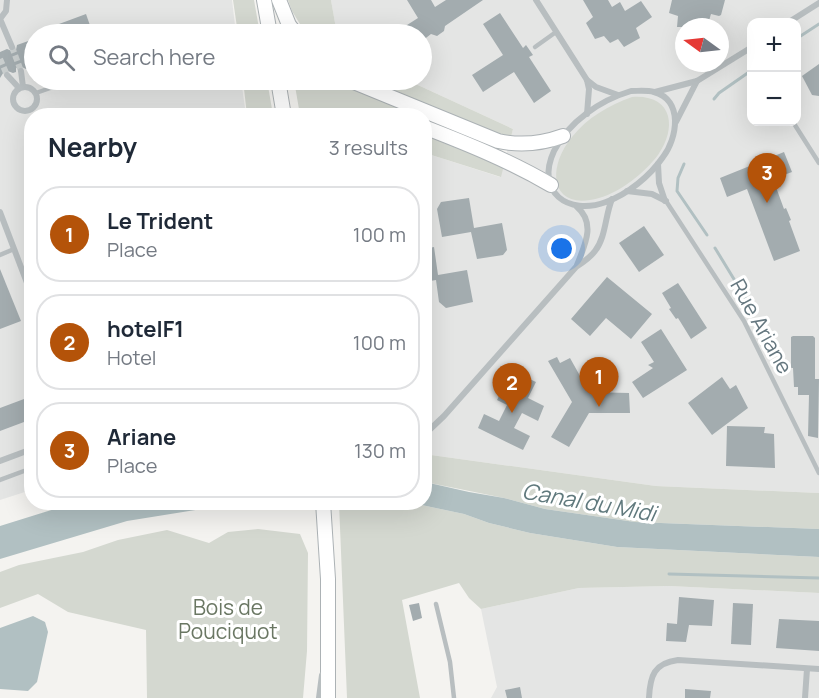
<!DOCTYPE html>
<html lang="en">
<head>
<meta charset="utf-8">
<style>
	body { margin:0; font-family:Manrope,sans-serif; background:#f2f2f3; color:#1f2937 }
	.controls { position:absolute; right:18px; top:18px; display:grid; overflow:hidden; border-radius:12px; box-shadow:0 6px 24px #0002 }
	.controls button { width:54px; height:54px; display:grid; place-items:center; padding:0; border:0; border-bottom:2px solid #e0e1e3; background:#fff; color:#1f2937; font:30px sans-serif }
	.compass { position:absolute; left:675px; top:18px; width:54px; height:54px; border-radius:50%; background:#fff; box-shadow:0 6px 24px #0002; rotate:285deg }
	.you { position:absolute; left:562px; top:249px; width:21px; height:21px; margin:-15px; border:4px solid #fff; border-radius:50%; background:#1a73e8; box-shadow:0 0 0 9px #1a73e833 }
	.badge { display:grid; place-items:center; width:39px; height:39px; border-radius:50%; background:#b45309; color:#fff; font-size:20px; font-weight:700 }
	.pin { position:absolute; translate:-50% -50px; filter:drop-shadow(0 2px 3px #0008) }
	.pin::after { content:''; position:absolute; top:32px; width:21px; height:18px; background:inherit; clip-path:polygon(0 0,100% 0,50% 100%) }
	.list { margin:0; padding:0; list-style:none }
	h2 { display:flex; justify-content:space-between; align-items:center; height:78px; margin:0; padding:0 24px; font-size:26px }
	h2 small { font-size:20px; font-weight:400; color:#747a83 }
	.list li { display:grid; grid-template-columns:39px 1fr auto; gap:18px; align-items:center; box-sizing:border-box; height:96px; margin:0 12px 12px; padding:0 12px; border:2px solid #e0e1e3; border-radius:24px }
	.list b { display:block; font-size:22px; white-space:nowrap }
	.list p { margin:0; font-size:20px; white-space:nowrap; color:#747a83 }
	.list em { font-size:20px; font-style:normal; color:#747a83 }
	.icon { flex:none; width:33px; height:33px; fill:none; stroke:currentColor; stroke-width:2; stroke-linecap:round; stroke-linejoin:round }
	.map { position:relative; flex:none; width:819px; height:698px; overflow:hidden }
	.search { position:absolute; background:#fff; box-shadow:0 6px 24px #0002; left:24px; top:24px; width:408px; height:66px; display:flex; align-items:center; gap:15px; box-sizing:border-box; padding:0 21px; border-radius:33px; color:#747a83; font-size:22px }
	.panel { position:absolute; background:#fff; box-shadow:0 6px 24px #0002; left:24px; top:108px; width:408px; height:402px; border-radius:24px }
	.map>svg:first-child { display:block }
	.built { fill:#e4e5e4; fill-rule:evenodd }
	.green { fill:#d4d8d0 }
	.water { fill:#b1c0c2 }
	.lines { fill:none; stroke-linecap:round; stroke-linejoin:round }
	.stream { stroke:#b1c0c2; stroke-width:3 }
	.building { fill:#a3acaf }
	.minor-tunnel { stroke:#c9cece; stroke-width:6; stroke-dasharray:6 3; stroke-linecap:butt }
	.primary-casing { stroke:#acb2b5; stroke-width:16 }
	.service { stroke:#b8bec0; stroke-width:4.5 }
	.minor { stroke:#b8bec0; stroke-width:6 }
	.primary { stroke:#fff; stroke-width:14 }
	.labels { text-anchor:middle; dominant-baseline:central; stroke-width:6; stroke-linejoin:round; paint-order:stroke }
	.street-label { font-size:21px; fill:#65777f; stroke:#fff }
	.park-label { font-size:21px; fill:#6a7763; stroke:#fff }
	.water-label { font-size:22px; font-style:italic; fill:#60797d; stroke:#fff }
</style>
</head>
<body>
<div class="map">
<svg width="819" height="698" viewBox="0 0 819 698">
	<rect width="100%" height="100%" fill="#f4f3f0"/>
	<g class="built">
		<path d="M 0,0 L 232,0 L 236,34 L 34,34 L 34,80 L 241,80 L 246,115 L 32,116 L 31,490 L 0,500 Z"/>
		<path d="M 331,0 L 819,0 L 819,493 L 656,486 L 431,455 L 425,451 L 425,153 L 500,177 L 513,129 L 407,80 L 422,80 L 422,34 L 337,34 ZM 752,22 L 796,22 L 796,122 L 752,122 ZM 684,27 L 720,27 L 720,63 L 684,63 Z"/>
		<path d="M 669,586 L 819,593 L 819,698 L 491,698 L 497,687 L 481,609 L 579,588 Z"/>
	</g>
	<g class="green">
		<path d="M 233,0 L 254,0 L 260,34 L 238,34 Z"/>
		<path d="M 288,0 L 331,0 L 337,34 L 306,34 L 292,11 Z"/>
		<path d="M 243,80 L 267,80 L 273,115 L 247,115 Z"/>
		<path d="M 294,80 L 339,80 L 351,87 L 423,115 L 300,115 Z"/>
		<path d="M 368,80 L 407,80 L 513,129 L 511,137 L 498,134 Z"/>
		<path d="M 632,97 C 672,94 678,127 658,155 C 644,173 621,192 599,198 C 550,212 546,168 572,137 C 587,118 609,105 632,97 Z"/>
		<path d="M 424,135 L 504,165 L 501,177 L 425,153 Z"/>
		<path d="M 431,455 L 656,486 L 819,493 L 819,529 L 635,522 L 545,509 L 504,498 L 425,482 L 424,456 Z"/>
		<path d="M 339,503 L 412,503 L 464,514 L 489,523 L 530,533 L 617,547 L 819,557 L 819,593 L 669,586 L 579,588 L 481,609 L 469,598 L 459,583 L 402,600 L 420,698 L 347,698 Z"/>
		<path d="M 258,529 L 300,534 L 308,553 L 307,651 L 303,698 L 147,698 L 146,630 L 68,612 L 38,594 L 0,608 L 0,572 L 19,565 L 83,552 L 118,540 L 167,530 L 209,543 L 228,532 Z"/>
	</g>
	<g class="water">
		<path d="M 425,482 L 469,492 L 504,498 L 545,509 L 635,522 L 819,529 L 819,557 L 617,547 L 530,533 L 489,523 L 464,514 L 412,503 L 424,502 Z"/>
		<path d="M 77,502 L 263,502 L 263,503 L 214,507 L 127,521 L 0,559 L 0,526 Z"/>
		<path d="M 33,616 L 45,622 L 48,632 L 37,682 L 28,691 L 0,689 L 0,628 Z"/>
	</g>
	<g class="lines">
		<g class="stream">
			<path d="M 796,39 L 819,24"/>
			<path d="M 714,99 L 719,93 L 752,70"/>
			<path d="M 684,164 L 678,178 L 677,191 L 707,235"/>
			<path d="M 715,248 L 754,312"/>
			<path d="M 669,574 L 819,578"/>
		</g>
	</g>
	<g class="building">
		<path d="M 407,0 L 431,0 L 435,7 L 446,0 L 483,0 L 445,26 L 444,31 L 437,36 L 431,34 L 422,41 L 422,34 L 393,34 L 418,18 Z"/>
		<path d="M 583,0 L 608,0 L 612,7 L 620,2 L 625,11 L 641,1 L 652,17 L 636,28 L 640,38 L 624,47 L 618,39 L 610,43 L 604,36 L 595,39 L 586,23 L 593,17 Z"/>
		<path d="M 672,0 L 725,0 L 721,15 L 719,16 L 711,14 L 708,24 L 699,21 L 697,27 L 677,27 L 678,16 L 669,13 Z"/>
		<path d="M 500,13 L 523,48 L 526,45 L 533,55 L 529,57 L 551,91 L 534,103 L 514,72 L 483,92 L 472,75 L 503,55 L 483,24 Z"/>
		<path d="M 86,14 L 93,34 L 64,34 L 59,24 Z"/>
		<path d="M 34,39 L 34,66 L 26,69 L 20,66 L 16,68 L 16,72 L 13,73 L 5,70 L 0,78 L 0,52 L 7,49 L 14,52 L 16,50 L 17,45 Z"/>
		<path d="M 819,64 L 819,96 L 812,95 L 802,76 Z"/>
		<path d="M 784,152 L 792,172 L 773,179 L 784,209 L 786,208 L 791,220 L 789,221 L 800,251 L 774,261 L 747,189 L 727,197 L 720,178 Z"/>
		<path d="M 469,198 L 474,228 L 502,223 L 507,250 L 503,255 L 477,259 L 471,232 L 442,237 L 437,209 L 441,202 Z"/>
		<path d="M 644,226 L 664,255 L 639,272 L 619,243 Z"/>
		<path d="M 434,247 L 438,275 L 467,270 L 473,302 L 446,308 L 439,302 L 436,280 L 424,282 L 424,249 Z"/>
		<path d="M 0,269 L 21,321 L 0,329 Z"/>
		<path d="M 607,277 L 652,314 L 631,339 L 606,318 L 590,336 L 571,319 Z"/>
		<path d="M 678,283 L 707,328 L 691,339 L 678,318 L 676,319 L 669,309 L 671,308 L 662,293 Z"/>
		<path d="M 661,329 L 687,370 L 643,398 L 632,382 L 653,368 L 648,365 L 654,362 L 641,342 Z"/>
		<path d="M 793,336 L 813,336 L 815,338 L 815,379 L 819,379 L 818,438 L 808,436 L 809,395 L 798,395 L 798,387 L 794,387 L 793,368 L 791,368 L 791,337 Z"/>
		<path d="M 557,357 L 560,363 L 570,358 L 589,392 L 629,393 L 630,413 L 589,413 L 569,447 L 551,437 L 572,402 L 548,361 Z"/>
		<path d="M 521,375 L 536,382 L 528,398 L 544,406 L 538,421 L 522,413 L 514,428 L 530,436 L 523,450 L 478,428 L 484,414 L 499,421 L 507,405 L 497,400 L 503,388 L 513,392 Z"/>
		<path d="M 722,377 L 730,389 L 736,385 L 748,408 L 712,435 L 688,403 Z"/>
		<path d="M 32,396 L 32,419 L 0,431 L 0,408 Z"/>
		<path d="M 727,426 L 765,427 L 764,433 L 774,434 L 775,468 L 726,466 Z"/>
		<path d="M 679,597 L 714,600 L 712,626 L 689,625 L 686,642 L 666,641 L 667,623 L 677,624 Z"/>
		<path d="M 419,603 L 422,618 L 413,621 L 409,605 Z"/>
		<path d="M 733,603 L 753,604 L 751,645 L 731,644 Z"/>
		<path d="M 779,619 L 819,621 L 819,651 L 776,648 Z"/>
		<path d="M 520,687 L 522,698 L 507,698 L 505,690 Z"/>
		<path d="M 685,689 L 711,691 L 710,698 L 685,698 Z"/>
	</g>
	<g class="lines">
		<g class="minor-tunnel">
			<path d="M 12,47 L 21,71"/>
			<path d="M 0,59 L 7,75"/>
		</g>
		<defs>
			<g id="primary">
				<path d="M 264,0 L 270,34"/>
				<path d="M 279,0 L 289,25 L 296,34"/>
				<path d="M 278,80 L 284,116"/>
				<path d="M 349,80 L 498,141 C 521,146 541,144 563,136"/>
				<path d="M 424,127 C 468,144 510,161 551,185"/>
				<path d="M 323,502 L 328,579 L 328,698"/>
			</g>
		</defs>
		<use href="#primary" class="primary-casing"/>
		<g class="service">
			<path d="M 535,47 L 556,32"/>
			<path d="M 36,93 L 53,87"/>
			<path d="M 793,122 L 819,163"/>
			<path d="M 666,201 L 744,321 L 819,473"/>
			<path d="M 0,255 L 14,249"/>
			<path d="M 0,480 L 32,468"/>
			<path d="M 436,604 L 450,662 L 454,698"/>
		</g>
		<g class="minor">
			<path d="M 7,0 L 6,11 L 0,19 L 12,47"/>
			<path d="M 536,0 L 587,80 L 589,89 L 587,114"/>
			<path d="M 789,22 L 819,3"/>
			<path d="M 21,71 L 23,87"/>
			<path d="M 7,75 L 19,88"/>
			<path d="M 587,80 L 596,87 L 618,95"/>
			<circle cx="25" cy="99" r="12"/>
			<path d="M 631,91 C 639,91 647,90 654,92 C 684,100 677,139 663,157 C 650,176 628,194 606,202 C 568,216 535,192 554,151 C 569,121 601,100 631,91 Z"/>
			<path d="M 655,92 L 697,81 L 752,47"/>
			<path d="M 676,122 L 697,81"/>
			<path d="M 658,164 L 659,183 L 665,201"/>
			<path d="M 627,191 L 652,194 L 666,201"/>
			<path d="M 0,212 L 32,296"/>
			<path d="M 577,265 C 585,245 596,223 577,207"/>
			<path d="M 424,435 L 444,416 L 576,267 C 582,263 590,258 595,251 C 606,237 605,216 612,199"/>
			<path d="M 0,461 L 32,449"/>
			<path d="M 319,698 L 322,675"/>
			<path d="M 649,698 C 650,676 654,663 678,660 L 819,669"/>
			<path d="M 805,698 L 807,669"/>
		</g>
		<use href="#primary" class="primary"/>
	</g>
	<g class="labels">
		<g class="street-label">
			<text transform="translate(762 326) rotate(61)">Rue Ariane</text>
		</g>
		<g class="park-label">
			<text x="228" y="607">Bois de<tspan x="228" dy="24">Pouciquot</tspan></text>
		</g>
		<g class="water-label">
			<text transform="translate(589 502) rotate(10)">Canal du Midi</text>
		</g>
	</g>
</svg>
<div class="controls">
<button>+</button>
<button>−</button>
</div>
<svg class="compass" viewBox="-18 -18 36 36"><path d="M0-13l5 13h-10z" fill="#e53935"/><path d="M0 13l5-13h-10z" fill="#747a83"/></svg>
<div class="you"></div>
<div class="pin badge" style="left:599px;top:407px">1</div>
<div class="pin badge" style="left:512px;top:413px">2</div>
<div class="pin badge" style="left:767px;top:203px">3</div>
<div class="search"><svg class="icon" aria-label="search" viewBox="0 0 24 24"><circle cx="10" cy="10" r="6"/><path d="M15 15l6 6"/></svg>Search here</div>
<section class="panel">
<h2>Nearby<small>3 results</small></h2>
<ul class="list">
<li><span class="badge">1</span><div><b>Le Trident</b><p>Place</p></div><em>100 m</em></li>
<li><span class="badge">2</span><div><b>hotelF1</b><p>Hotel</p></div><em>100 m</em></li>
<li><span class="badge">3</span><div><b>Ariane</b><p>Place</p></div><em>130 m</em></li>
</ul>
</section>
</div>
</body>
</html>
